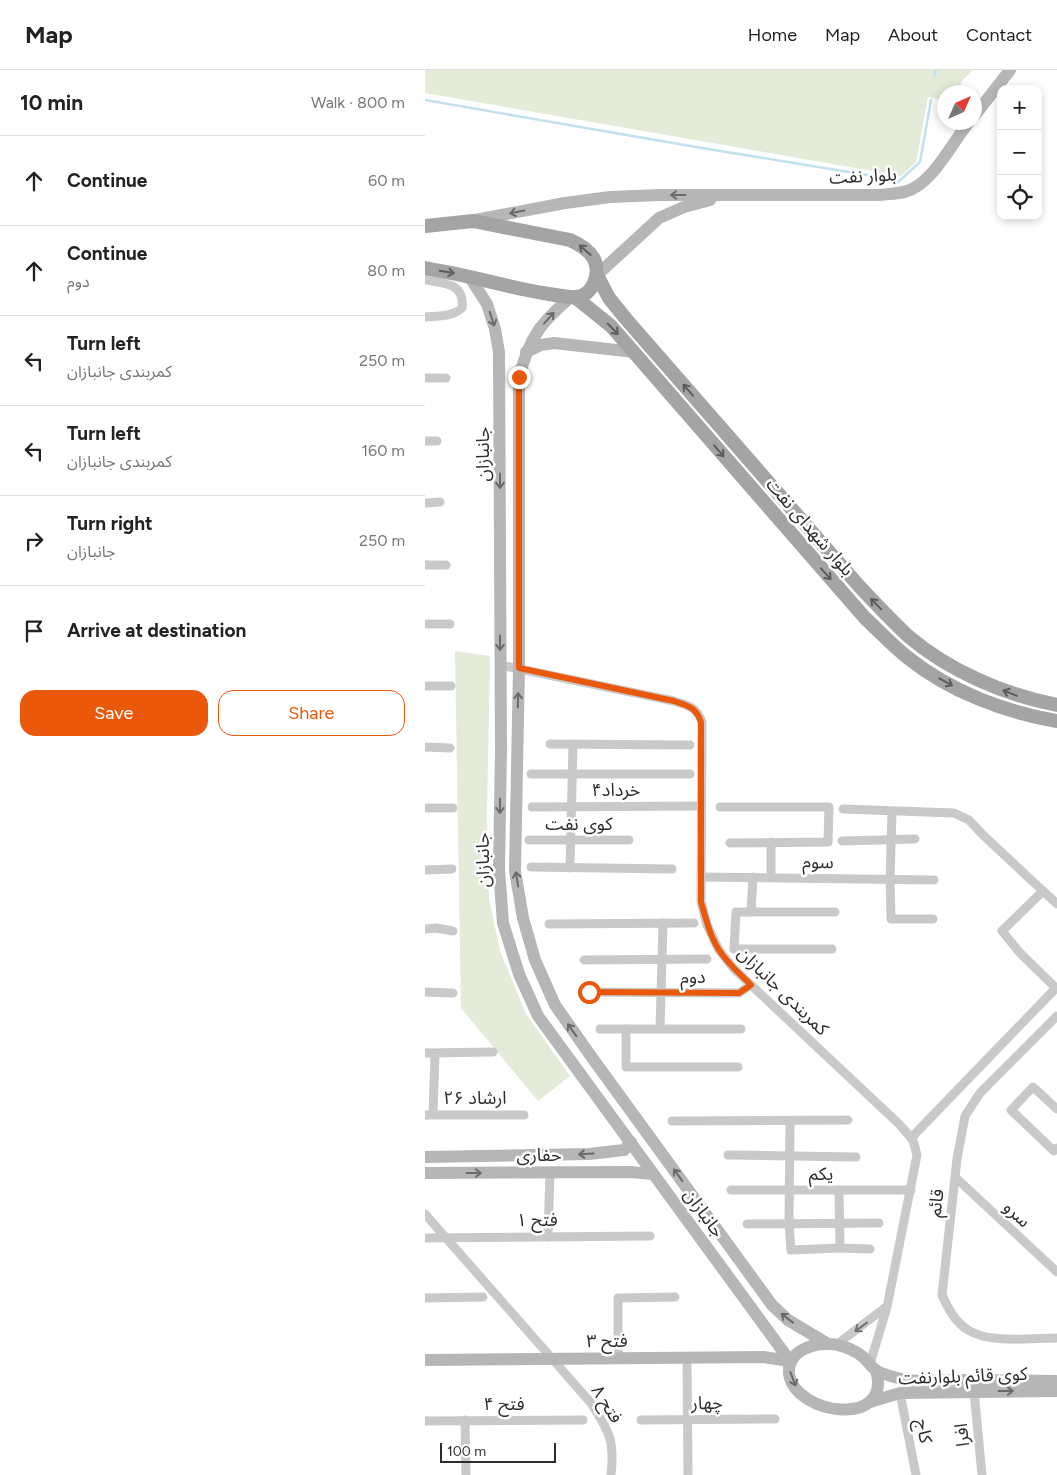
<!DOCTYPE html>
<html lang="en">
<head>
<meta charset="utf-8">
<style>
	body { margin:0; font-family:Figtree,"Noto Sans Arabic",sans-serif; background:#f6f6f6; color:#222 }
	.controls { position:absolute; right:15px; top:15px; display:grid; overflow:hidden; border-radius:10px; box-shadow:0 2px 8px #0003 }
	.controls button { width:45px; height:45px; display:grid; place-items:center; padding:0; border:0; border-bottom:1px solid #e0e0e0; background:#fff; color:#222; font:25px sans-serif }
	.compass { position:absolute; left:512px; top:15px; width:45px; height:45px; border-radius:50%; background:#fff; box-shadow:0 2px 8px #0003; rotate:45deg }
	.scale { position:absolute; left:15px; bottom:12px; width:116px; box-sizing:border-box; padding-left:5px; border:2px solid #2c2c2c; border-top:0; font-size:14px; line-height:18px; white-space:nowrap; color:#2c2c2c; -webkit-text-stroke:4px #fff; paint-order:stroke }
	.stop { position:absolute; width:15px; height:15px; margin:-11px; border:4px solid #ea580c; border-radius:50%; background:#fff }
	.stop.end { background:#ea580c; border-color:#fff; box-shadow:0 1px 5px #0008 }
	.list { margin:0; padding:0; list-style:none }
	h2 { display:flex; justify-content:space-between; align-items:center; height:65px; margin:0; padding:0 20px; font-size:21px }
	h2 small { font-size:16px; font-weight:400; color:#767676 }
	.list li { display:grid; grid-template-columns:32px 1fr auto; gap:15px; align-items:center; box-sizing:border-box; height:90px; padding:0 20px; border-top:1px solid #e0e0e0 }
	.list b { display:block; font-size:19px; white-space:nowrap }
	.list p { margin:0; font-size:16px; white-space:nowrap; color:#767676 }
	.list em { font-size:16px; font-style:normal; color:#767676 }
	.actions { display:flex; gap:10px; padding:15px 20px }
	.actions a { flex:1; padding:11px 0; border:1px solid #ea580c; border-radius:15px; text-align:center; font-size:18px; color:#ea580c }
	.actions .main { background:#ea580c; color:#fff }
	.icon { flex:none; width:28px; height:28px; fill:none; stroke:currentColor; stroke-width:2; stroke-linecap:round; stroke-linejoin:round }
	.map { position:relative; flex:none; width:632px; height:1405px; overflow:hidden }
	header { display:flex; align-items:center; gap:30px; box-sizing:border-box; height:70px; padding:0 25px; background:#fff; border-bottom:1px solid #e0e0e0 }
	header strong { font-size:24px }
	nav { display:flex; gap:28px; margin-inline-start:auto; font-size:18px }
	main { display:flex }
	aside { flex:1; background:#fff }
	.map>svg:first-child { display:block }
	.green { fill:#e4ebd8 }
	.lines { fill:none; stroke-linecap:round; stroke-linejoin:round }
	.stream { stroke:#c3e1ed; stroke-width:2.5 }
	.street { stroke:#c9c9c9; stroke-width:9 }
	.secondary { stroke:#b6b6b6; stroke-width:12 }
	.primary { stroke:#a4a4a4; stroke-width:14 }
	.oneway { stroke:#6a6a6a }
	.oneway2 { stroke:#5c5c5c }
	.oneway3 { stroke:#737373 }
	.route { stroke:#ea580c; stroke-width:6 }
	.labels { text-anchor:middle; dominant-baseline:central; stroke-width:5; stroke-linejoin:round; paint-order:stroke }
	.street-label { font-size:18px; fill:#2c2c2c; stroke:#fff }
</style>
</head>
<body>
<header>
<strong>Map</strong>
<nav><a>Home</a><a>Map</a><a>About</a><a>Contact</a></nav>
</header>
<main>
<aside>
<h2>10 min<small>Walk · 800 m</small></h2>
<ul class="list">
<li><svg class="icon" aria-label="ahead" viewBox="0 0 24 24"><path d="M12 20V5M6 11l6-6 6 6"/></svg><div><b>Continue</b></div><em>60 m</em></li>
<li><svg class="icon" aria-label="ahead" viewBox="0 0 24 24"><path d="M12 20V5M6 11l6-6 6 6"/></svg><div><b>Continue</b><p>دوم</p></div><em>80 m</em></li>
<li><svg class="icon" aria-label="left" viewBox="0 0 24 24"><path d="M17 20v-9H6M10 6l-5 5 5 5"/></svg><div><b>Turn left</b><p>کمربندی جانبازان</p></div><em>250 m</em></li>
<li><svg class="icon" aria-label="left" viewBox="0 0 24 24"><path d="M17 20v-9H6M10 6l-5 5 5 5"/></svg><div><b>Turn left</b><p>کمربندی جانبازان</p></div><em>160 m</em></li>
<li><svg class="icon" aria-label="right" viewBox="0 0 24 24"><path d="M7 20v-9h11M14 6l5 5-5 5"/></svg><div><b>Turn right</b><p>جانبازان</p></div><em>250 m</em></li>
<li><svg class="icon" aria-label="arrive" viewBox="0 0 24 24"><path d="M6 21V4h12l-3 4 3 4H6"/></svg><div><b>Arrive at destination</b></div></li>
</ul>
<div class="actions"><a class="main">Save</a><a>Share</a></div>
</aside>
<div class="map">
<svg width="632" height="1405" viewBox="0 0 632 1405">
	<rect width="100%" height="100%" fill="#fff"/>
	<g class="green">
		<path d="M 0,0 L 548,0 L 536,12 L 534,22 L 520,22 L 519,30 L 503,27 L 491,92 L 476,106 L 0,23 Z"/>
		<path d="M 30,581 L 65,586 L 62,744 L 64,829 L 75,881 L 101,944 L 145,1006 L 113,1031 L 36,938 Z"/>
	</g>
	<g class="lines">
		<g class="stream">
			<path d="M 510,5 L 511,0"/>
			<path d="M 0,30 L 271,77 L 442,105 L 456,111 L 472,113 L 495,92 L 506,30"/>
		</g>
		<g class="street">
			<path d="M 0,210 C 19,213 40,213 37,238 C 27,247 13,246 0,247"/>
			<path d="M 0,308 L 21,308"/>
			<path d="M 0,371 L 12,371"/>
			<path d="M 0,433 L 15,432"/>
			<path d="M 0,495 L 21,495"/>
			<path d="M 0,554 L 25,554"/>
			<path d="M 75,595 L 249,631 C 263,636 271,636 277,652 L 276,832 L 282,855 L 294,880 L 309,899 L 474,1054 L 488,1070 L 492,1085 L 462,1237 L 445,1294"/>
			<path d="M 0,616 L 26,616"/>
			<path d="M 125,674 L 265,675"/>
			<path d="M 0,677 L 25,678"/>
			<path d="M 106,704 L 265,704"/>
			<path d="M 107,737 L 276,736"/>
			<path d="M 295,737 L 404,737 L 403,772 L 305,773"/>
			<path d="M 0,738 L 28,738"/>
			<path d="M 418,739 L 529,743 L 544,750 L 558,765 L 618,821 L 577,861 L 595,883 L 631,918 L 486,1068"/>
			<path d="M 467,742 L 465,809 L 466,849 L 508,849"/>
			<path d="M 104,770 L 204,770"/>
			<path d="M 417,771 L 490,769"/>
			<path d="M 346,772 L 346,807"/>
			<path d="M 106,797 L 247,799"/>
			<path d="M 145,798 L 148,674"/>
			<path d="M 0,800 L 27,799"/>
			<path d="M 276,807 L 509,810"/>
			<path d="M 618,821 L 632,834"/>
			<path d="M 326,842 L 328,807"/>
			<path d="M 124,854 L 269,853"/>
			<path d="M 0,859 L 11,858 L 28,861"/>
			<path d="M 407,879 L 309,879 L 311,842 L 410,842"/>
			<path d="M 159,890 L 282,889"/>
			<path d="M 0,922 L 28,923"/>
			<path d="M 164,922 L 314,923 L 326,915"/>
			<path d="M 632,946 L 555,1023 L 540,1046 L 532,1089 L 517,1225 C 523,1238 530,1252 543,1260 C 565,1274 606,1268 632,1268"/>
			<path d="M 175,959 L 316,959"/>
			<path d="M 201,959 L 201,997 L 313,997"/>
			<path d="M 235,959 L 238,853"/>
			<path d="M 0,983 L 68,982"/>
			<path d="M 632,1039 L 608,1017 L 586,1040 L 629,1081 L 632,1078"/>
			<path d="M 8,1044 L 10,984"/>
			<path d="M 0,1045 L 99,1045"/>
			<path d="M 247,1051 L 423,1050"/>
			<path d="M 365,1051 L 364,1153 L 366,1180 L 415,1178 L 414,1120"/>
			<path d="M 303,1085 L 431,1087"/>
			<path d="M 531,1108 L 632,1202"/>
			<path d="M 306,1120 L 486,1120"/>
			<path d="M 0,1144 L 166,1333 C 184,1362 190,1370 186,1405"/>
			<path d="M 322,1154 L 454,1153"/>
			<path d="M 123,1167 L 125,1102"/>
			<path d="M 0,1168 L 225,1166"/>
			<path d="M 415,1178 L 445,1179"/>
			<path d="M 0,1228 L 58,1227"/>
			<path d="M 411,1275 L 461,1237"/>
			<path d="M 262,1287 L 263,1405"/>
			<path d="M 193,1288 L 193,1228 L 250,1227"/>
			<path d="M 549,1321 L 557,1405"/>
			<path d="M 475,1323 L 491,1405"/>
			<path d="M 40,1350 L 41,1405"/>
			<path d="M 216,1350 L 350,1349"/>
			<path d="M 0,1351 L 158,1350"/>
		</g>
		<g class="secondary">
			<path d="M 550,45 L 585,0"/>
			<path d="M 50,150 L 140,133 L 185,127 L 236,125 L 454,125 C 465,124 479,124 489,118 C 511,106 528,72 544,52"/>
			<path d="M 172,205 L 234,148 L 259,137 L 285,130"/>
			<path d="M 44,206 L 62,234 L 70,259 L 74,282 L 76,678 L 74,799 L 78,853 L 94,904 L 113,946 L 365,1291"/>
			<path d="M 146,227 C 115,253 105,267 94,307 L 94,598 L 90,801 L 98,848 L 110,890 L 130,935 L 168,989 L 347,1235 L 363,1250 L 403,1274"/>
			<path d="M 101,282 L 116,275 L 129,273 L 209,282"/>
			<path d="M 0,1087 L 164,1084 L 199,1080 L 206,1072"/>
			<path d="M 0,1103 L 205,1102 L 228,1104"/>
			<path d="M 0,1290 L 338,1287 L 365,1291"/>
			<path d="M 451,1300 C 468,1359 370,1345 364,1304 C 362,1282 386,1273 404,1274 C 415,1274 430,1280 438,1287 C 443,1291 446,1297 452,1301 C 460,1305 472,1308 481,1310 C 495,1312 511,1310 526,1310 C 561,1310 597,1311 632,1311"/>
			<path d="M 445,1332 L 475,1323 L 632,1321"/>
		</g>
		<g class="primary">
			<path d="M 0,156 L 48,151 L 145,170 C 154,174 164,180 169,189 C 176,203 168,226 151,227 C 143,228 132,225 124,224 C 97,220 72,213 45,207 C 30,203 15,201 0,198"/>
			<path d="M 172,205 L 184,228 L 201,249 L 434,516 C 450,533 466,550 483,566 C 524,601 580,625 632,635"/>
			<path d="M 150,227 L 186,256 L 440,548 C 454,561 467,575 482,587 C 524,621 579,642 632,651"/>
		</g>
	</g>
	<defs><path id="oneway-shaft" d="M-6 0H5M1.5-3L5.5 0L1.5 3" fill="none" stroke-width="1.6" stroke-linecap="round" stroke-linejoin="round" transform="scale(1.25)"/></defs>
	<g class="oneway">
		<use href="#oneway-shaft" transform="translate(253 125) rotate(-180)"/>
		<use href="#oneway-shaft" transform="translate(92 142) rotate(169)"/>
		<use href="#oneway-shaft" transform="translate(124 248) rotate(-48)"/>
		<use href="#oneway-shaft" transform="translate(67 249) rotate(72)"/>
		<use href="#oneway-shaft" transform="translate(75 411) rotate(90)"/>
		<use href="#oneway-shaft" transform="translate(75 573) rotate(90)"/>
		<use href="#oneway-shaft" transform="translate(93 630) rotate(-89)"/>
		<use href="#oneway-shaft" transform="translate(75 736) rotate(91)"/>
		<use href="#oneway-shaft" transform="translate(92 809) rotate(-99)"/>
		<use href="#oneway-shaft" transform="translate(147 960) rotate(-125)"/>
		<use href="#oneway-shaft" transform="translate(161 1084) rotate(177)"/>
		<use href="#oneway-shaft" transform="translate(49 1103)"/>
		<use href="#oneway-shaft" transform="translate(253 1105) rotate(-126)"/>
		<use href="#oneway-shaft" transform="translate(362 1248) rotate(-142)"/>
		<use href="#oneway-shaft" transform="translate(368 1309) rotate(69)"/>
		<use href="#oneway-shaft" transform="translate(581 1321)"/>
	</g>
	<g class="oneway2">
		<use href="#oneway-shaft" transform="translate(160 180) rotate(-139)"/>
		<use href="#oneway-shaft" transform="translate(22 202) rotate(10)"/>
		<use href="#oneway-shaft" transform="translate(188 259) rotate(46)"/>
		<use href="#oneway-shaft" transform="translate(263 320) rotate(-131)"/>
		<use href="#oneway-shaft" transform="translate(294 381) rotate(49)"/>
		<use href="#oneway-shaft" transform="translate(401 504) rotate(48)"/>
		<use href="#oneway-shaft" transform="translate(451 534) rotate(-134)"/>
		<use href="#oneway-shaft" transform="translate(521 612) rotate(29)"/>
		<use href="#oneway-shaft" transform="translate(585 623) rotate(-158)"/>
	</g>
	<use class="oneway3" href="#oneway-shaft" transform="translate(436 1257) rotate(144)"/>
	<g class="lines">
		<path class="route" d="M 94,307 L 94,598 L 249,631 C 263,636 271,637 276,652 L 276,832 C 281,849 285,866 294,880 C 302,893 315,904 326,915 L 314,923 L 164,922"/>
	</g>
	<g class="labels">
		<g class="street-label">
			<text transform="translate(438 106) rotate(-3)">بلوار نفت</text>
			<text transform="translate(58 384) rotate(-90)">جانبازان</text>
			<text transform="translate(385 457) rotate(49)">بلوار شهدای نفت</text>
			<text x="191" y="720">خرداد۴</text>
			<text x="154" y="754">کوی نفت</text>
			<text transform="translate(58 790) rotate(-91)">جانبازان</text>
			<text transform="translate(393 792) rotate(1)">سوم</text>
			<text x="268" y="907">دوم</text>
			<text transform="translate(358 921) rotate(44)">کمربندی جانبازان</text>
			<text x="50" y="1028">ارشاد ۲۶</text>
			<text x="114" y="1085">حفاری</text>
			<text x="396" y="1104">یکم</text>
			<text transform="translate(511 1133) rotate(-83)">قائم</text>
			<text transform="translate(279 1143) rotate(54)">جانبازان</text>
			<text transform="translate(592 1144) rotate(43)">سرو</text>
			<text transform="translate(112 1150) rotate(-1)">فتح ۱</text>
			<text transform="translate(182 1271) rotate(-1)">فتح ۳</text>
			<text transform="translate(538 1306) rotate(-2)">کوی قائم بلوارنفت</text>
			<text transform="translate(282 1333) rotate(-1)">چهار</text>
			<text x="79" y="1334">فتح ۴</text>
			<text transform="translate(182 1334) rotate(57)">فتح ۸</text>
			<text transform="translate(499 1361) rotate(79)">کاج</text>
			<text transform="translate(537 1365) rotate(-96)">افرا</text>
		</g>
	</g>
</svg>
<div class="controls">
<button>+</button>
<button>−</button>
<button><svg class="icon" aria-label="locate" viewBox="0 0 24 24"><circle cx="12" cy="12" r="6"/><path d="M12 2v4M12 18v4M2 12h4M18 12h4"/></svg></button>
</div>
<svg class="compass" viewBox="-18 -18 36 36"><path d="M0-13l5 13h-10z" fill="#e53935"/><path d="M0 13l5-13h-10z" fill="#767676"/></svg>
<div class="scale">100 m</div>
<div class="stop" style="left:164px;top:922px"></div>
<div class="stop end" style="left:94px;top:307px"></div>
</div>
</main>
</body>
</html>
